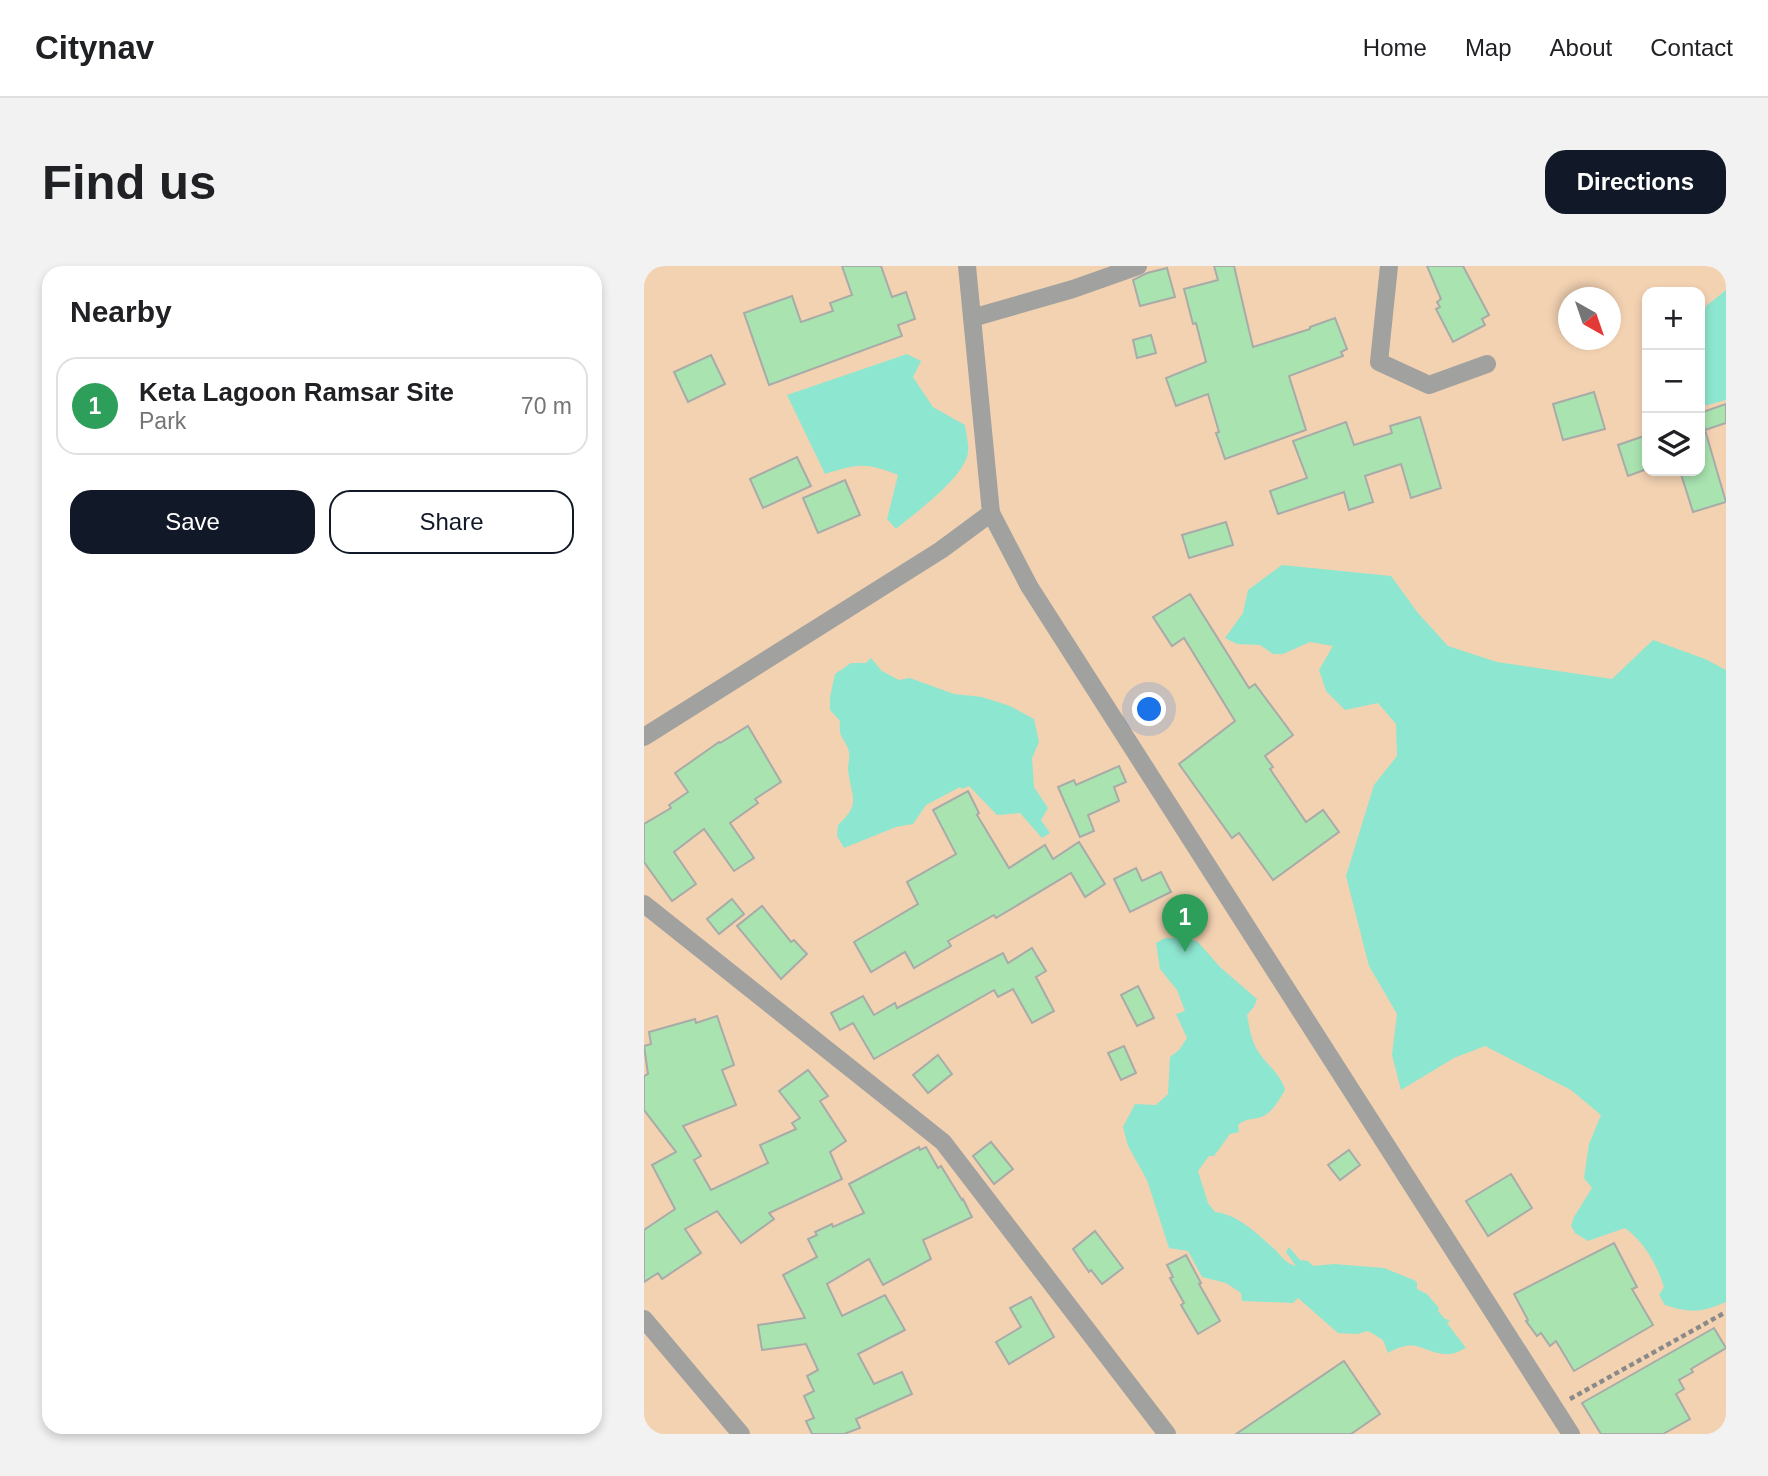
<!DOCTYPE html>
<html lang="en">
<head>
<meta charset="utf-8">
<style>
	body { margin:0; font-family:Helvetica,sans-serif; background:#f2f2f2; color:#202124 }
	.controls { position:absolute; right:21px; top:21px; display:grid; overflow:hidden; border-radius:14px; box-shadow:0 4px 10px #0003 }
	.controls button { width:63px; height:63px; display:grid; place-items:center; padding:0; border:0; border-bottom:2px solid #e0e0e0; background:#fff; color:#202124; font:35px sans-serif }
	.compass { position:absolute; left:914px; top:21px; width:63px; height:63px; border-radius:50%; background:#fff; box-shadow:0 4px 10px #0003; rotate:140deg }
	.you { position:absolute; left:506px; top:444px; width:24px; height:24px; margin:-18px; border:5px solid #fff; border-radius:50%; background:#1a73e8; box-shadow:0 0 0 10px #1a73e833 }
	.badge { display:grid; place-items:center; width:46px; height:46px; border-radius:50%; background:#111827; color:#fff; font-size:23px; font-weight:700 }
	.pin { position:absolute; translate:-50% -58px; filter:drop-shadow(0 2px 4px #0008) }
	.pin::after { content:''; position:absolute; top:37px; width:24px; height:21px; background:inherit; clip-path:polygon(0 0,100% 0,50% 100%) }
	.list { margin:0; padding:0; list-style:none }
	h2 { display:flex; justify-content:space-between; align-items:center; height:91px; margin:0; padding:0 28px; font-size:30px }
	h2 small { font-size:23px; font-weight:400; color:#757577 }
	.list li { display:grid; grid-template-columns:46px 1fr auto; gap:21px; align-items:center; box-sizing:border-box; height:98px; margin:0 14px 14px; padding:0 14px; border:2px solid #e0e0e0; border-radius:21px }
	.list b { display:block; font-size:26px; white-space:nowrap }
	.list p { margin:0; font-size:23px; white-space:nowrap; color:#757577 }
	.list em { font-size:23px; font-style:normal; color:#757577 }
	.actions { display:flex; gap:14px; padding:21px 28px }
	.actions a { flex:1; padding:16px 0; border:2px solid #111827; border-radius:21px; text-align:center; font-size:24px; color:#111827 }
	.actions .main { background:#111827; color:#fff }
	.icon { flex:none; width:38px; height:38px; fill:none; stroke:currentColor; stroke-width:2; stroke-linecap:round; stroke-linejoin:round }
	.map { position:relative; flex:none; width:1082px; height:1168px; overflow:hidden; border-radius:21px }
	header { display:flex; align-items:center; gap:42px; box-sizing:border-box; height:98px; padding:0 35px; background:#fff; border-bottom:2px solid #e0e0e0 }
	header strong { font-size:33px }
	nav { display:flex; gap:38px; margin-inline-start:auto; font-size:24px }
	.intro { display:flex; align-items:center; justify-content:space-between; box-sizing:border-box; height:168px; padding:0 42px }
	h1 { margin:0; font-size:49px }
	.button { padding:18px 32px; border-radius:21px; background:#111827; color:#fff; font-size:24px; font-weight:700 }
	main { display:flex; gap:42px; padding:0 42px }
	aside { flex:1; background:#fff; border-radius:21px; box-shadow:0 4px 10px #0003 }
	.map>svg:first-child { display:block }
	.green { fill:#f3d2b2; fill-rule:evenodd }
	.water { fill:#8de6cf }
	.building { fill:#a9e3b0; stroke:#a8aba8; stroke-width:2 }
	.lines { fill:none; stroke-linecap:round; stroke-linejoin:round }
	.path { stroke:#8a8a88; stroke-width:4.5; stroke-dasharray:5 3.5; stroke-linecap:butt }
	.street { stroke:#a1a19f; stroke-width:18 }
</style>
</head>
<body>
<header>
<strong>Citynav</strong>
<nav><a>Home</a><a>Map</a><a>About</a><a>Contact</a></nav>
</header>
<div class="intro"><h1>Find us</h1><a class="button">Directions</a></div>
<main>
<aside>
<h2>Nearby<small></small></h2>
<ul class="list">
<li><span class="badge" style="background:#2e9e5b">1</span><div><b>Keta Lagoon Ramsar Site</b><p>Park</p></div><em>70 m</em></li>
</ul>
<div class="actions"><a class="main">Save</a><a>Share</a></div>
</aside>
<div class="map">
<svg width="1082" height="1168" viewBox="0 0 1082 1168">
	<rect width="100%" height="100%" fill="#eeefeb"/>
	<path class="green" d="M 0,0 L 1082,0 L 1082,1168 L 0,1168 ZM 1003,26 L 1056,26 L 1056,205 L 1003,205 ZM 925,32 L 967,32 L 967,74 L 925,74 Z"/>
	<g class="water">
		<path d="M 1082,24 L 1082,134 L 1056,141 L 1056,63 L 1062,40 Z"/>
		<path d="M 263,88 L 277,95 L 269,111 L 289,141 L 321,159 C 322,167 325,178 324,187 C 319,213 272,246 252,263 L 243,253 L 254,209 C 221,196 214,198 181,208 L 143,129 Z"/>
		<path d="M 638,299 L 747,310 L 774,347 L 804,380 L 853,396 L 968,413 L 1009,374 L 1061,393 L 1082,404 L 1082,1036 C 1057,1047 1046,1047 1021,1039 L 1015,1029 L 1020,1021 C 1012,997 1001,977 981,962 L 944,975 L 931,967 L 927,960 L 930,951 L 948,922 L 940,912 L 945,878 L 957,849 L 927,824 L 841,780 L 810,792 L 757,824 L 748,789 L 753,748 L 725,700 L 702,610 L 730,519 L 753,490 L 752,458 L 734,437 L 701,444 L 682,425 L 675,404 L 689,380 L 666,376 L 639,388 L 629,388 L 616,379 L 593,378 L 581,372 L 599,347 L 604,324 Z"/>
		<path d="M 227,392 L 238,405 L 255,414 L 266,412 L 310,428 L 338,431 L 366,440 L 390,453 L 395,476 L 388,492 L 390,521 L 404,542 L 397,554 L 406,567 L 398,572 L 376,547 L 353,549 L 325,520 L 318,523 L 316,521 L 282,539 L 269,558 L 252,561 L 200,582 L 193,570 L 194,559 C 218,537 207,532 204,503 C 204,498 206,492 205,486 C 202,472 194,474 196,455 L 186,444 L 186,431 L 191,408 L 207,397 L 222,397 Z"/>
		<path d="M 521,672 L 543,672 L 554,676 L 576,701 L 613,733 L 610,741 L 603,749 C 605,760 607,772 612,782 C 620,797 637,807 641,824 C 635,834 628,847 617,851 C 608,854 602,852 594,859 L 595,866 L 586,868 L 570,890 L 565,890 L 554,905 L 564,937 L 571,946 C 593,948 611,966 627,980 C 636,987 641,998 652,1000 L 642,986 L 645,981 L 656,994 L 664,995 L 669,1000 L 690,998 L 740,1002 L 770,1014 L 773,1016 L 773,1023 L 783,1028 L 795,1042 L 794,1045 L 801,1053 L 806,1054 L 803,1057 L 822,1082 C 817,1084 811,1088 806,1088 C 778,1089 775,1069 744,1087 L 739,1074 L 724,1065 L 713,1068 L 694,1067 L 654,1032 L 649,1037 L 598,1035 L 597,1027 L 582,1017 L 558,1011 L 544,985 L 525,982 L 503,914 L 484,880 L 479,861 L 491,838 L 512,839 L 524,828 L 526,791 L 535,784 L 543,772 L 532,748 L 541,745 L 533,724 L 516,703 L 512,677 Z"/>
	</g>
	<g class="building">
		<path d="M 198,0 L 237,0 L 248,31 L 262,26 L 271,53 L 254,59 L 258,70 L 125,119 L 100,47 L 148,30 L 157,56 L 189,45 L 186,37 L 208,29 Z"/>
		<path d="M 570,0 L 590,0 L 609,81 L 666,63 L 666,61 L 691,52 L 703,83 L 697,86 L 699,90 L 645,110 L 662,164 L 581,193 L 572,167 L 575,166 L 564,128 L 532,140 L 522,112 L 562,96 L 552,57 L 549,58 L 540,23 L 574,14 Z"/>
		<path d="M 783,0 L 819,0 L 845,49 L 838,53 L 841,59 L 809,76 L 792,43 L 796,41 L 793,36 L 797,33 Z"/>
		<path d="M 523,2 L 531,31 L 496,40 L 489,14 L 503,7 Z"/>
		<path d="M 507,69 L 512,87 L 493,92 L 489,74 Z"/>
		<path d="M 67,89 L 81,118 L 44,136 L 30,106 Z"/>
		<path d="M 950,126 L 961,163 L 919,174 L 909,138 Z"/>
		<path d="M 1082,138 L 1082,157 L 1061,164 L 1082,236 L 1049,246 L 1036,205 L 1056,205 L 1056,163 L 1061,163 L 1056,147 Z"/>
		<path d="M 776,151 L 797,222 L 767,232 L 757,198 L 721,210 L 729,236 L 705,244 L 700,226 L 634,248 L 626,225 L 663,212 L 649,175 L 702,156 L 710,179 L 748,167 L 746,160 Z"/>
		<path d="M 1003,169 L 1003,203 L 984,210 L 974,179 Z"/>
		<path d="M 153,191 L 167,220 L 119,242 L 106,213 Z"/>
		<path d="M 201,214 L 216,249 L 174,267 L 159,232 Z"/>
		<path d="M 582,256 L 589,279 L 545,292 L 538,269 Z"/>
		<path d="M 546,328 L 605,422 L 611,418 L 649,469 L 621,490 L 629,501 L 626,503 L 662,556 L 679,544 L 695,566 L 629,614 L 595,567 L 588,572 L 535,498 L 591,455 L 540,372 L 528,380 L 509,351 Z"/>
		<path d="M 104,460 L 137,516 L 111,533 L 114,537 L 86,557 L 110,592 L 90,605 L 60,563 L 30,586 L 52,618 L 28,635 L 0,596 L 0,558 L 27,542 L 25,539 L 44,526 L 31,507 L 75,476 L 76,477 Z"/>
		<path d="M 475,500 L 482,516 L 470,521 L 475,535 L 444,549 L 450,565 L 436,571 L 414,521 L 430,514 L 432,519 Z"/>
		<path d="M 324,525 L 335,547 L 333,549 L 365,602 L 401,579 L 409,593 L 435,576 L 461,618 L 441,631 L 427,607 L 352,652 L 350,649 L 304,675 L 307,680 L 270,702 L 261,686 L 227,706 L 210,676 L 274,638 L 263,616 L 312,588 L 289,544 Z"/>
		<path d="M 492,602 L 498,615 L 517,606 L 527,626 L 486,646 L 470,613 Z"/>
		<path d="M 88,633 L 100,648 L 75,668 L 63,653 Z"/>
		<path d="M 118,640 L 147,676 L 150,674 L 163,688 L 137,713 L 93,660 Z"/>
		<path d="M 388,682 L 402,705 L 392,711 L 410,745 L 388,757 L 369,723 L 354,731 L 350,724 L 230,793 L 209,757 L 196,764 L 187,747 L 219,730 L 230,749 L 251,737 L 253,742 L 359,687 L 364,697 Z"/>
		<path d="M 494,720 L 510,752 L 493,760 L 477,729 Z"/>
		<path d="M 73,750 L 90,799 L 78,804 L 92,839 L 39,860 L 57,890 L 50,894 L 67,924 L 124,897 L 116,879 L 152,863 L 148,857 L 156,852 L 135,825 L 164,804 L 184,830 L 176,835 L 202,875 L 186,886 L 198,913 L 125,947 L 130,953 L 97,977 L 73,945 L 41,963 L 57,987 L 18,1013 L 14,1007 L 0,1016 L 0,964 L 31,943 L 8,899 L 32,886 L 0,844 L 0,810 L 4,808 L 0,780 L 7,778 L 5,766 L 51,753 L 52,757 Z"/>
		<path d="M 480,780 L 492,807 L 477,814 L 464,787 Z"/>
		<path d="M 294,789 L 308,808 L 284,827 L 269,809 Z"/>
		<path d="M 347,876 L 369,903 L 350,918 L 329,890 Z"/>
		<path d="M 275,881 L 276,884 L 282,881 L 294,902 L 297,900 L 318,934 L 319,933 L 328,951 L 279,974 L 287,993 L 239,1019 L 225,993 L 183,1018 L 198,1050 L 241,1029 L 261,1064 L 214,1088 L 230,1118 L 258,1106 L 268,1128 L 212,1153 L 216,1162 L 200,1168 L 168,1168 L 162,1155 L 170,1152 L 160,1130 L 170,1125 L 163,1110 L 174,1104 L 162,1078 L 118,1084 L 114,1059 L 161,1052 L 139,1009 L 173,991 L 164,973 L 173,969 L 171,966 L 188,958 L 189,961 L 220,947 L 205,918 Z"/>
		<path d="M 705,884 L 716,899 L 696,914 L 684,899 Z"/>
		<path d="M 867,908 L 888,942 L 844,970 L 822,935 Z"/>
		<path d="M 451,965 L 479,1002 L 458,1018 L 447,1004 L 445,1006 L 429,983 Z"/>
		<path d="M 970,977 L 993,1021 L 988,1023 L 1009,1059 L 930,1105 L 912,1075 L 906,1080 L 897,1067 L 893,1070 L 882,1055 L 884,1054 L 870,1028 Z"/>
		<path d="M 542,989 L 557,1017 L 555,1018 L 576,1055 L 554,1068 L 537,1039 L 540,1037 L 526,1012 L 529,1011 L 523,999 Z"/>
		<path d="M 387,1031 L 410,1071 L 365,1098 L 352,1076 L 377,1061 L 366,1042 Z"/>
		<path d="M 1070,1062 L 1082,1082 L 1047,1103 L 1049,1106 L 1035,1114 L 1040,1123 L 1032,1128 L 1046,1153 L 1019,1168 L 957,1168 L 938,1137 Z"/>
		<path d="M 700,1095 L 736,1148 L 707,1168 L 592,1168 Z"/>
	</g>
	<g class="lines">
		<path class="path" d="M 926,1133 L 1082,1046"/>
		<g class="street">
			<path d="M 745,0 L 735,96 L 785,119 L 843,98"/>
			<path d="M 328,52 L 429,23 L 494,0"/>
			<path d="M 347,247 L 385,320 L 927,1168"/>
			<path d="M 0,471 L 297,284 L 347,247 L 323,0"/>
			<path d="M 0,638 L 299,876 L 523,1168"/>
			<path d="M 0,1053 L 97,1168"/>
		</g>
	</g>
</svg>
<div class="controls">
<button>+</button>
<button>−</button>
<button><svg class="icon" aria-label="layers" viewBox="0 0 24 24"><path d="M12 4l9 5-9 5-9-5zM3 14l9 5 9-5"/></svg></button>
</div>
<svg class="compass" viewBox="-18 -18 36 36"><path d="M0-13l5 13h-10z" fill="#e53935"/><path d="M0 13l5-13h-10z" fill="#757577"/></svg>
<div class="you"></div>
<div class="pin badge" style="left:541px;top:686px;background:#2e9e5b">1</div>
</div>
</main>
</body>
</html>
